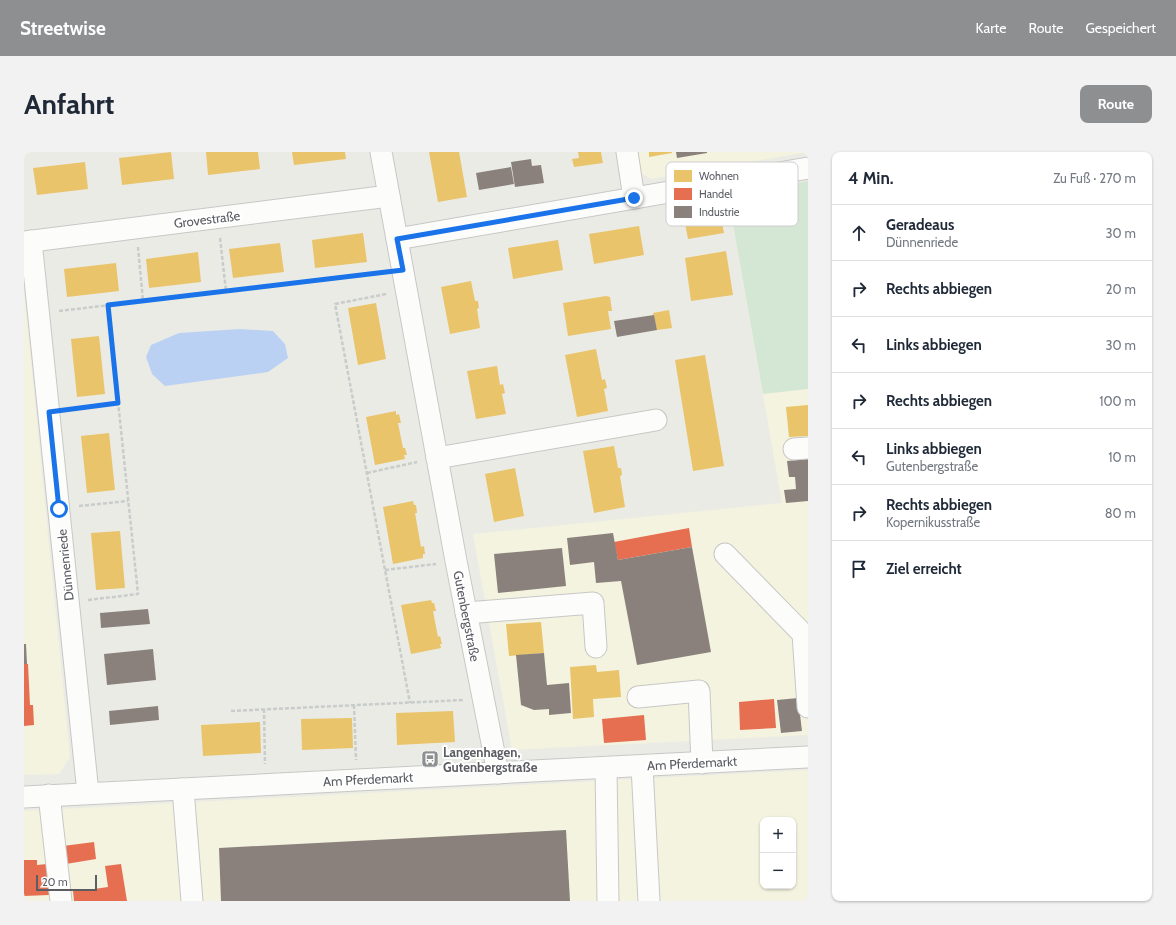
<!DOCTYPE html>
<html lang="de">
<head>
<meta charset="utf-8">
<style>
	body { margin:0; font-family:Cabin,sans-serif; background:#f2f2f3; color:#1f2937 }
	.controls { position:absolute; right:12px; bottom:12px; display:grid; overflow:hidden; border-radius:8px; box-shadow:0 1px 3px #0004 }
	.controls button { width:36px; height:36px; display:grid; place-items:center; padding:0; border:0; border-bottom:1px solid #e0e1e3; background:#fff; color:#1f2937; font:20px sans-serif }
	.scale { position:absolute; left:12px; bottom:10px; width:61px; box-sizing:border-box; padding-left:4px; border:2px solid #5b5d63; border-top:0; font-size:11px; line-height:14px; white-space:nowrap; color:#5b5d63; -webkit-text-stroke:3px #fff; paint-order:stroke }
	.stop { position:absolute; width:12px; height:12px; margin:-9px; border:3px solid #1a73e8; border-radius:50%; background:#fff }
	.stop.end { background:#1a73e8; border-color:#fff; box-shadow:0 1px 4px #0008 }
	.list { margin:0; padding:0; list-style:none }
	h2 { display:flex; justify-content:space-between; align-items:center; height:52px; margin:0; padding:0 16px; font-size:17px }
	h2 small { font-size:13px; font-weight:400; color:#747a83 }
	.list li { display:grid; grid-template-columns:26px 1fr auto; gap:12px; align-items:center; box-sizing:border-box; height:56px; padding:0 16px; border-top:1px solid #e0e1e3 }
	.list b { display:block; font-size:15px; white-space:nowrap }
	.list p { margin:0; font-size:13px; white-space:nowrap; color:#747a83 }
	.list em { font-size:13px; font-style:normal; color:#747a83 }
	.icon { flex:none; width:22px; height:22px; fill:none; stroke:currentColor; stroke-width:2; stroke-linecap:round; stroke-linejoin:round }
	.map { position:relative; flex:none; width:784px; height:749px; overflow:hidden; border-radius:8px }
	header { display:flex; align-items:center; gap:24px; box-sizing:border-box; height:56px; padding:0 20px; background:#8d8f90; color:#fff }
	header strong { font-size:19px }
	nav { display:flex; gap:22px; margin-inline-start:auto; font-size:14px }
	.intro { display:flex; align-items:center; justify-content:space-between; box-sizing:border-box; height:96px; padding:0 24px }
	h1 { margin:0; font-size:28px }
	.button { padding:10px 18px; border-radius:8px; background:#8d8f90; color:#fff; font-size:14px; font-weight:700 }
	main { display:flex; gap:24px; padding:0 24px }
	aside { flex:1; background:#fff; border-radius:8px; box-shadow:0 1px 3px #0004 }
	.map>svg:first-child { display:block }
	.commercial { fill:#f4f3df; fill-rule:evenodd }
	.green { fill:#d4e7d5 }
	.water { fill:#bbd1f4 }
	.homes { fill:#e9c46a }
	.shops { fill:#e76f51 }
	.industry { fill:#8a817c }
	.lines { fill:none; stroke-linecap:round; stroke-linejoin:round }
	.minor-casing { stroke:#c7c8c6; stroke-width:23 }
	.path { stroke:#c8ccca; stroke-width:2.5; stroke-dasharray:4 2; stroke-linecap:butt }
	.minor { stroke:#fcfcfb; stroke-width:21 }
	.route { stroke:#1a73e8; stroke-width:5 }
	.labels { text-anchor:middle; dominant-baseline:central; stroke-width:4; stroke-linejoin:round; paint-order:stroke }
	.street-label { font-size:13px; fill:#5b5d63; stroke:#fff }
	.poi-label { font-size:13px; font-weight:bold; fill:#5b5d63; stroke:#fff; text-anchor:start }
	.key { fill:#fff; stroke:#ceced0; stroke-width:1 }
	.key-label { font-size:11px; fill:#5b5d63 }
</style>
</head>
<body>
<header>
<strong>Streetwise</strong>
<nav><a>Karte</a><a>Route</a><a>Gespeichert</a></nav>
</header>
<div class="intro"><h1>Anfahrt</h1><a class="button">Route</a></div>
<main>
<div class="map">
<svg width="784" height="749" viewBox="0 0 784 749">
	<rect width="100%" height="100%" fill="#ebebe5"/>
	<g class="commercial">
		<path d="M 610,0 L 784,0 L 627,27 L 613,19 Z"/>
		<path d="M 784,30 L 784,583 L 488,598 L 449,382 L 758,351 L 704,44 Z"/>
		<path d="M 0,139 L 46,605 L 35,622 L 0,623 Z"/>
		<path d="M 784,618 L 784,749 L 0,749 L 0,659 ZM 739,668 L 769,668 L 769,734 L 739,734 Z"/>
	</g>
	<path class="green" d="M 784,29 L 784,237 L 739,242 L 704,44 Z"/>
	<path class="water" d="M 216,177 L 249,179 L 261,192 L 264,206 L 244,220 L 141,234 L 128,222 L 122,205 L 127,193 L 155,181 Z"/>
	<g class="homes">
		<path d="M 147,0 L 150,27 L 98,33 L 95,6 Z"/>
		<path d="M 182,0 L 234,0 L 236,17 L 184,23 Z"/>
		<path d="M 268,0 L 321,0 L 322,7 L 270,13 Z"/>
		<path d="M 405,0 L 435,0 L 443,45 L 414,50 Z"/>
		<path d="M 554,0 L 577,0 L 579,11 L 550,15 L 548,7 L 555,6 Z"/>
		<path d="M 625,0 L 648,0 L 648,1 L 625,5 Z"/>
		<path d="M 61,10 L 64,37 L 13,43 L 9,16 Z"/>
		<path d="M 696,60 L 700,81 L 664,87 L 660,66 Z"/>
		<path d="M 615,74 L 620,103 L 570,112 L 565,82 Z"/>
		<path d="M 339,81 L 343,110 L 291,116 L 288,88 Z"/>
		<path d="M 534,88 L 539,118 L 489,127 L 484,96 Z"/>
		<path d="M 256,91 L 260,120 L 209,126 L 205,97 Z"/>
		<path d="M 702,99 L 709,143 L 667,149 L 661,106 Z"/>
		<path d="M 174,100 L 177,130 L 125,136 L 122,107 Z"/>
		<path d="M 92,111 L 95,139 L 43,145 L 40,117 Z"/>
		<path d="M 447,129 L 451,149 L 454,149 L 455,156 L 453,157 L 456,176 L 426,182 L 417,135 Z"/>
		<path d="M 582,144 L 586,145 L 588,159 L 584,159 L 587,177 L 544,184 L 539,151 Z"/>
		<path d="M 352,151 L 362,207 L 334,213 L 324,156 Z"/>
		<path d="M 645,158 L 648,176 L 633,178 L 629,161 Z"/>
		<path d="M 75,184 L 81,242 L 53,245 L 47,187 Z"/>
		<path d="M 572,197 L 578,228 L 581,227 L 583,236 L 580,237 L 584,259 L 553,265 L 541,203 Z"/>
		<path d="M 681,203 L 700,314 L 669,319 L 651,208 Z"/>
		<path d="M 473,214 L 476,233 L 479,232 L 481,241 L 478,242 L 482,262 L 452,267 L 443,219 Z"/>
		<path d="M 784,253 L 784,284 L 765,285 L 762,255 Z"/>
		<path d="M 372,259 L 372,263 L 375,262 L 377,271 L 374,271 L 379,296 L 381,296 L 383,303 L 380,303 L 381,307 L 351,313 L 342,265 Z"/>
		<path d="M 85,281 L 91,338 L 63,341 L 57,284 Z"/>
		<path d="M 590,294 L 594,316 L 597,316 L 598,323 L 596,324 L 601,355 L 570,361 L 559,299 Z"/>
		<path d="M 491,316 L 500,364 L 470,370 L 461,322 Z"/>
		<path d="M 389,349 L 390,353 L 392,353 L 393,361 L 391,361 L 397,395 L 400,394 L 401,402 L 399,402 L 399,406 L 369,412 L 359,355 Z"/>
		<path d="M 96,379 L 101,436 L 72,438 L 67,381 Z"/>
		<path d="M 407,448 L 408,451 L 410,451 L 412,459 L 409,459 L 414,485 L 416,484 L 418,492 L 416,492 L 417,496 L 387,502 L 377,453 Z"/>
		<path d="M 517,470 L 520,501 L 485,504 L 482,472 Z"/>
		<path d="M 572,513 L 573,520 L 595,518 L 597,545 L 569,547 L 570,565 L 549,567 L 546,515 Z"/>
		<path d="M 429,559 L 431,590 L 373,593 L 372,561 Z"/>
		<path d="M 328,566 L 329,596 L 278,598 L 277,567 Z"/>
		<path d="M 236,570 L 237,601 L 179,604 L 177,573 Z"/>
	</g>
	<g class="shops">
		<path d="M 665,376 L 668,395 L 594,408 L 590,390 Z"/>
		<path d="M 0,512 L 4,512 L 6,553 L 9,553 L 10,573 L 0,574 Z"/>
		<path d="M 750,547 L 752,576 L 716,578 L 715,550 Z"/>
		<path d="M 620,563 L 622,588 L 580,591 L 578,567 Z"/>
		<path d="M 70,690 L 72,707 L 42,712 L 39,694 Z"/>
		<path d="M 0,708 L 13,708 L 13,713 L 23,712 L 25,743 L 0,744 Z"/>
		<path d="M 97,712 L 103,749 L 50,749 L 49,739 L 55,738 L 56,739 L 84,735 L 81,714 Z"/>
	</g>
	<g class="industry">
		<path d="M 652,0 L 683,0 L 683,1 L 653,6 Z"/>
		<path d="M 507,7 L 508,14 L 517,13 L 520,31 L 491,35 L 487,10 Z"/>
		<path d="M 487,15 L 490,32 L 455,38 L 452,21 Z"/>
		<path d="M 630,163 L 633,178 L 593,185 L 590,169 Z"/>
		<path d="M 784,307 L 784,349 L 762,351 L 760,338 L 772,337 L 771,325 L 765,325 L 763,309 Z"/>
		<path d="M 589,381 L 594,408 L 668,395 L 687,500 L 613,513 L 597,429 L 572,431 L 570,410 L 546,413 L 543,386 Z"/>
		<path d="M 538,396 L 542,434 L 474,441 L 470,402 Z"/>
		<path d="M 124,457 L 126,472 L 77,476 L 76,461 Z"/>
		<path d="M 0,492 L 2,492 L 3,512 L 0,512 Z"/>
		<path d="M 129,497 L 132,528 L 83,533 L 80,502 Z"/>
		<path d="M 520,501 L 523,533 L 545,531 L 547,561 L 525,563 L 525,557 L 510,558 L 497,553 L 492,503 Z"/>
		<path d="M 774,546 L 778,579 L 757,581 L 753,548 Z"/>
		<path d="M 134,554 L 135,568 L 86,573 L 85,559 Z"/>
		<path d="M 542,678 L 546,749 L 197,749 L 195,696 Z"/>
	</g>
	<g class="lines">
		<defs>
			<g id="minor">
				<path d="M 357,0 L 432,409 L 474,621"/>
				<path d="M 603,0 L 610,46"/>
				<path d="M 373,87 L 784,16"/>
				<path d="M 7,89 L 64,641"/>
				<path d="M 0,90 L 365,44"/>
				<path d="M 770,297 L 784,296"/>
				<path d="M 413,306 L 632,268"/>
				<path d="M 701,402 L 779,482 L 784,555"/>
				<path d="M 442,461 L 569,451 L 572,495"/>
				<path d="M 614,545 L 675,539 L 678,611"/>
				<path d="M 618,614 L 625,749"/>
				<path d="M 582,616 L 584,749"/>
				<path d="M 159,637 L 168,749"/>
				<path d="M 25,643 L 37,749"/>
				<path d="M 0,645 L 784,605"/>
			</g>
		</defs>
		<use href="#minor" class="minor-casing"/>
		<g class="path">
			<path d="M 196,86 L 202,139"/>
			<path d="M 114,95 L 119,149"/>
			<path d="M 362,142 L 311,152 L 386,551"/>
			<path d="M 35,159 L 360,121"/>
			<path d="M 45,257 L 94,251"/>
			<path d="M 343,321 L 393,310"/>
			<path d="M 55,354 L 104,349"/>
			<path d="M 361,418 L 412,412"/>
			<path d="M 64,448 L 114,442 L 84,153"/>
			<path d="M 330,553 L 332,608"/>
			<path d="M 240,557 L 241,612"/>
			<path d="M 207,559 L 440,548"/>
		</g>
		<use href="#minor" class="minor"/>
	</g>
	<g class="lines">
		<path class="route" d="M 35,357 L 25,260 L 94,251 L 84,153 L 379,118 L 373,87 L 610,46"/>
	</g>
	<defs>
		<symbol id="bus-square" viewBox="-11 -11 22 22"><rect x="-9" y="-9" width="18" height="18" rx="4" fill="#8d8f90" stroke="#fff"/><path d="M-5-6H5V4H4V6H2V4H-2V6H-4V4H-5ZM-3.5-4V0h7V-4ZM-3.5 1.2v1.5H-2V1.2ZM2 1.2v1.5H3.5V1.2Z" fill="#fff"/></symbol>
	</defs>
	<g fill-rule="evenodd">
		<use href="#bus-square" x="396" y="597" width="20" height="20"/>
	</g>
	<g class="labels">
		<g class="street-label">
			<text transform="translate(183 67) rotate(-7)">Grovestraße</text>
			<text transform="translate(41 413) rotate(-96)">Dünnenriede</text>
			<text transform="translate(443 464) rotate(79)">Gutenbergstraße</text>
			<text transform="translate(668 611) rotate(-3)">Am Pferdemarkt</text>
			<text transform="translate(344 627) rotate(-3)">Am Pferdemarkt</text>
		</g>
		<g class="poi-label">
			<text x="419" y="600">Langenhagen,<tspan x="419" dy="15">Gutenbergstraße</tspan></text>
		</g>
	</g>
	<rect x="642" y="10" width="132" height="64" rx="6" class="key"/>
	<rect x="650" y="18" width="18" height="12" fill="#e9c46a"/>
	<rect x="650" y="36" width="18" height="12" fill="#e76f51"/>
	<rect x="650" y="54" width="18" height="12" fill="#8a817c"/>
	<g class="key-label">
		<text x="675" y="28">Wohnen</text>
		<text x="675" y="46">Handel</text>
		<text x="675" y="64">Industrie</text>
	</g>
</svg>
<div class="controls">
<button>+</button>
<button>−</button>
</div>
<div class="scale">20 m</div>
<div class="stop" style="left:35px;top:357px"></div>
<div class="stop end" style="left:610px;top:46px"></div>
</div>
<aside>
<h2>4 Min.<small>Zu Fuß · 270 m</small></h2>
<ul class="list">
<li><svg class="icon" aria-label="ahead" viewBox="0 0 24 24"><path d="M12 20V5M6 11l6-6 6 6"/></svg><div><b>Geradeaus</b><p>Dünnenriede</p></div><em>30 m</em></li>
<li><svg class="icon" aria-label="right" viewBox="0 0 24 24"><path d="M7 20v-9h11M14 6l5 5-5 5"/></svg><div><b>Rechts abbiegen</b></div><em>20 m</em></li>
<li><svg class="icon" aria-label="left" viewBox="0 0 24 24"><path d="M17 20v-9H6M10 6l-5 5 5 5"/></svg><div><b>Links abbiegen</b></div><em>30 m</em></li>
<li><svg class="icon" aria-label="right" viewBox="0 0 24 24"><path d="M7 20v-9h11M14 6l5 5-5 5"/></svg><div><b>Rechts abbiegen</b></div><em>100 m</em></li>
<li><svg class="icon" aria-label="left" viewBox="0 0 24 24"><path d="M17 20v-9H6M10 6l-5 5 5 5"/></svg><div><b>Links abbiegen</b><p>Gutenbergstraße</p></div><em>10 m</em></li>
<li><svg class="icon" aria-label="right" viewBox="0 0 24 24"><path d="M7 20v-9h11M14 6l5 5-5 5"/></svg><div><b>Rechts abbiegen</b><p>Kopernikusstraße</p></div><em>80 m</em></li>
<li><svg class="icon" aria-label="arrive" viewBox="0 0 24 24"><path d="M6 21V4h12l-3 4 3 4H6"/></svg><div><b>Ziel erreicht</b></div></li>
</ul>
</aside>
</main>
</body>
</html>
